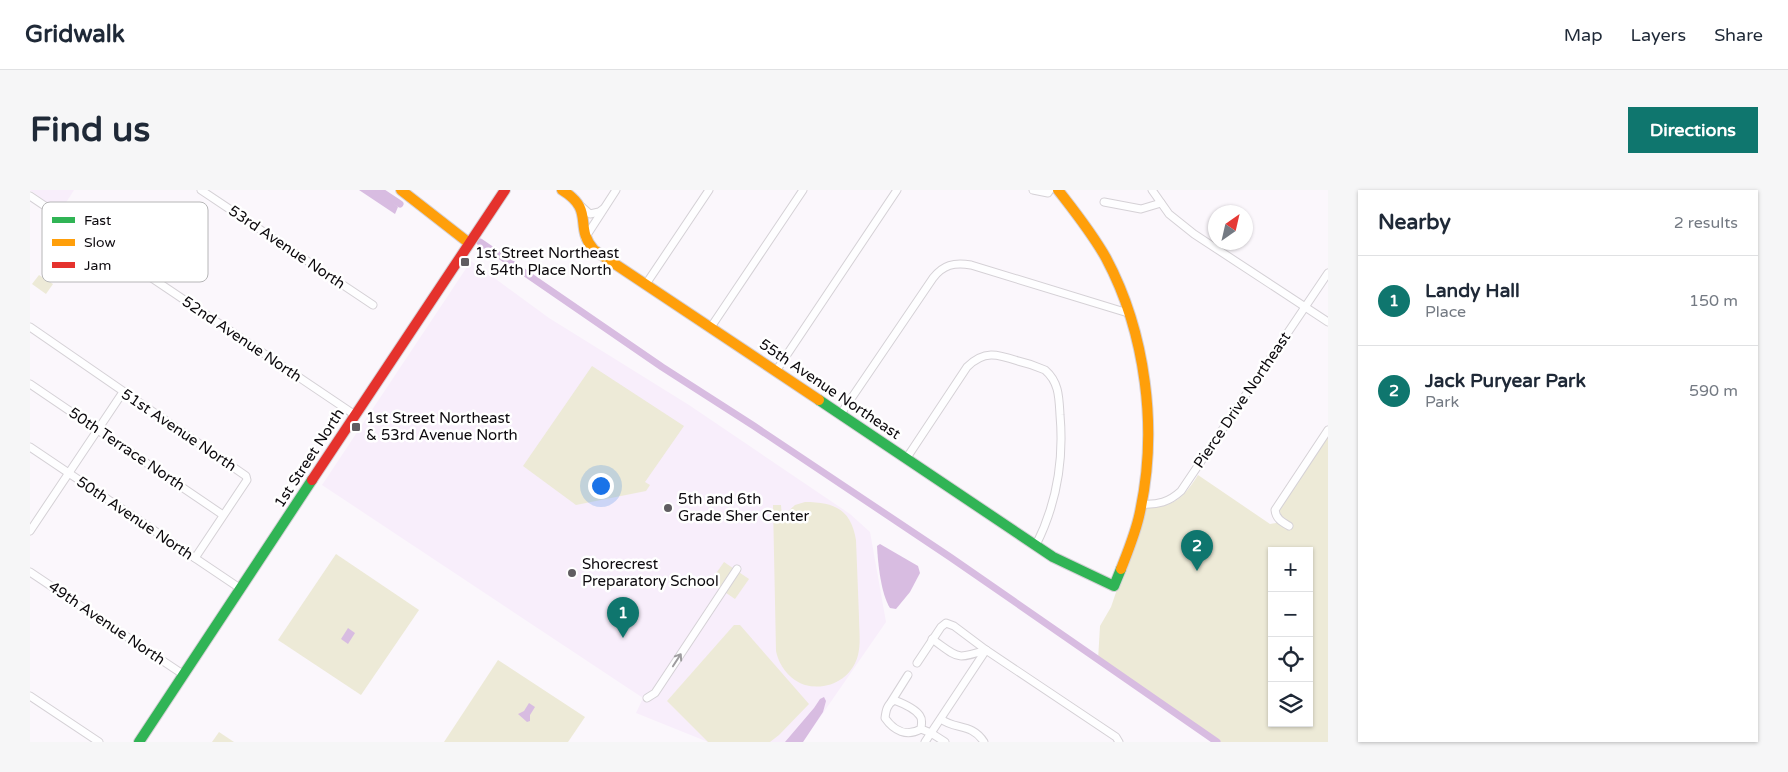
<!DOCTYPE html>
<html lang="en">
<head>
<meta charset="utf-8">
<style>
	body { margin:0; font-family:"Varela Round",sans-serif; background:#f6f6f7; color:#1f2937 }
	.controls { position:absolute; right:15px; bottom:15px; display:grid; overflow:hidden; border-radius:0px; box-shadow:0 1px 4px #0004 }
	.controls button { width:45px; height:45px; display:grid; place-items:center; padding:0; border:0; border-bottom:1px solid #e0e1e3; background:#fff; color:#1f2937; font:25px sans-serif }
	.compass { position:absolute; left:1178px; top:15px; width:45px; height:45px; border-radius:50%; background:#fff; box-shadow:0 1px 4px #0004; rotate:34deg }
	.you { position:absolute; left:570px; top:295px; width:18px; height:18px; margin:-12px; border:4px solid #fff; border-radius:50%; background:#1a73e8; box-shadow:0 0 0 8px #1a73e833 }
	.badge { display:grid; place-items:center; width:32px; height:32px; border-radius:50%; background:#0f766e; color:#fff; font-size:16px; font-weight:700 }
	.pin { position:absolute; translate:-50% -41px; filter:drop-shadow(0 1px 2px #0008) }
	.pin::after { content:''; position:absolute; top:26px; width:18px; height:15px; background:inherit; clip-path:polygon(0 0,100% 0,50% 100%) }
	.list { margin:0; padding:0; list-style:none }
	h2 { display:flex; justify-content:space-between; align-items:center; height:65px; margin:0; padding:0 20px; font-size:21px }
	h2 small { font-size:16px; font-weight:400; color:#747a83 }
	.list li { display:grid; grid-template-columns:32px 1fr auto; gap:15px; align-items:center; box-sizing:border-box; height:90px; padding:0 20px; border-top:1px solid #e0e1e3 }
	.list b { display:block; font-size:19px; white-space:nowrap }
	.list p { margin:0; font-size:16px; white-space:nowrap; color:#747a83 }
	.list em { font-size:16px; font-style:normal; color:#747a83 }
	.icon { flex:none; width:28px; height:28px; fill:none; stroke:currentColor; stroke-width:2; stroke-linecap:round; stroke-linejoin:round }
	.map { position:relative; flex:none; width:1298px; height:552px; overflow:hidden; border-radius:0px }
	header { display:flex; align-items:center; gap:30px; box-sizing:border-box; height:70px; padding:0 25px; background:#fff; border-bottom:1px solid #e0e1e3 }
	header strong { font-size:24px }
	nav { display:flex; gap:28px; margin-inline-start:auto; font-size:18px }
	.intro { display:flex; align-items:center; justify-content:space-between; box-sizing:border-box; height:120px; padding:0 30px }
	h1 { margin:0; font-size:35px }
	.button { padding:12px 22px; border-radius:0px; background:#0f766e; color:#fff; font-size:18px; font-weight:700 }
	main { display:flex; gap:30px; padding:0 30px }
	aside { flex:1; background:#fff; border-radius:0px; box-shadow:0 1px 4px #0004 }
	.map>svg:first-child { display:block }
	.built { fill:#f8eefb }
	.green { fill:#edead7; fill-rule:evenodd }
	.water { fill:#d8bce1 }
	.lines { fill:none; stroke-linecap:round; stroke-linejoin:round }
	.canal { stroke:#d8bce1; stroke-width:7 }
	.street-casing { stroke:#d5d1d6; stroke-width:9 }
	.fast-casing { stroke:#d5d1d6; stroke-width:12 }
	.slow-casing { stroke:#d5d1d6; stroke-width:12 }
	.jam-casing { stroke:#d5d1d6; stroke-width:12 }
	.street { stroke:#fefeff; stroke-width:7 }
	.fast { stroke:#30b455; stroke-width:10 }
	.slow { stroke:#ff9f0a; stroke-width:10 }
	.jam { stroke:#e5322d; stroke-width:10 }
	.oneway { stroke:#9e9c9f }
	.poi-dot { fill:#605d61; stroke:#fff; stroke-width:2 }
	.labels { text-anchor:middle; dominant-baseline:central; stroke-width:5; stroke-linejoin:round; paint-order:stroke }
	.street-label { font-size:15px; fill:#0d0a0e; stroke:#fff }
	.poi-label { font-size:15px; fill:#0d0a0e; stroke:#fff; text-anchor:start }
	.key { fill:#fff; stroke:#b6b6b7; stroke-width:1 }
	.key-label { font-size:14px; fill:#0d0a0e }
</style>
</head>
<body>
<header>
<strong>Gridwalk</strong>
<nav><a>Map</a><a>Layers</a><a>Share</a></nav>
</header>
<div class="intro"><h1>Find us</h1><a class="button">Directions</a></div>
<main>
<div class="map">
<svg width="1298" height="552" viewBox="0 0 1298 552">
	<rect width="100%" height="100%" fill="#fbf7fc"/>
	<g class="built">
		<path d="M 0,0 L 44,0 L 30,22 Z"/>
		<path d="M 441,71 L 519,128 L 659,215 L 820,324 L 840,342 L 856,432 L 773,552 L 678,552 L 606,523 L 613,508 L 292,295 Z"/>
	</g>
	<g class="green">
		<path d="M 9,85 L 23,94 L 16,104 L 2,94 Z"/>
		<path d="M 562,176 L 654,236 L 615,292 L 620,295 L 616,301 L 546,315 L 493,276 Z"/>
		<path d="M 1298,247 L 1298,552 L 1187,552 L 1068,470 L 1070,436 L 1081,417 L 1114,320 C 1120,316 1126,318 1133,316 C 1150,312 1159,299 1168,285 L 1240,334 L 1246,333 L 1251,325 L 1249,320 L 1250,317 ZM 1242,361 L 1279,361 L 1279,533 L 1242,533 Z"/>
		<path d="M 775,312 C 804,312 821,319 826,350 C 827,375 828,401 829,427 C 829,439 831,453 828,465 C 822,489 798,501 775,495 C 760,490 749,476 746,461 L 743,315 L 751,315 L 752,327 L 765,315 Z"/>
		<path d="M 306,364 L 389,420 L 331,505 L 248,450 Z"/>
		<path d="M 694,372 L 719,389 L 705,409 L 680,392 Z"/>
		<path d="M 704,435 L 710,435 L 779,514 L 749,545 L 740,552 L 678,552 L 637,511 Z"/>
		<path d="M 468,470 L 555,527 L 538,552 L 414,552 Z"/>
		<path d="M 189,542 L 204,552 L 182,552 Z"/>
	</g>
	<g class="water">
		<path d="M 329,0 L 348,0 L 368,17 L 365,24 Z"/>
		<path d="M 850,354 L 888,376 L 890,383 L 880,402 L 866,419 L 860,418 C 851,404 848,374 847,356 Z"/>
		<path d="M 318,438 L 325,443 L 318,454 L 311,449 Z"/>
		<path d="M 794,507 L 796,511 L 793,522 L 773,552 L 755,552 L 784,518 L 790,509 Z"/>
		<path d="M 499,513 L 505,517 L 500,525 L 500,531 L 497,532 L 488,524 L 494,521 Z"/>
	</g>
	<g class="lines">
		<g class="canal">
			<path d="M 349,0 L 370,14"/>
			<path d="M 450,52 L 632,177 L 724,236 L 920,367 L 1187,552"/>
		</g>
		<defs>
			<g id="street">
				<path d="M 171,0 L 343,115"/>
				<path d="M 1003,0 L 1018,3 L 1020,0"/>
				<path d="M 1122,0 L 1139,24 L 1164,44 L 1298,132"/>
				<path d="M 0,6 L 325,225"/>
				<path d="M 1074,12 L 1111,19 L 1131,13"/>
				<path d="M 551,16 L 560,24 L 569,22 L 573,19"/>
				<path d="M 555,48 L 586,0"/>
				<path d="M 616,94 L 679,0"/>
				<path d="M 0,137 L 216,286 L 217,290 L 165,368"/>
				<path d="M 681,137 L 773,0"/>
				<path d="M 746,181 L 867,0"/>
				<path d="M 0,194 L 193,325"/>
				<path d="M 810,225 L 903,88 C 913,75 924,72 941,75 L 1098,123"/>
				<path d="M 0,257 L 211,399"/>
				<path d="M 876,269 L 937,177 C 954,160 967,164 988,171 C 997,173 1006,176 1015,180 C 1029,192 1029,207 1030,225 C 1034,270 1026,315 1006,355"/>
				<path d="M 1112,314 C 1128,315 1139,312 1151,301 L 1298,83"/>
				<path d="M 1259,336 C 1252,332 1246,329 1245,320 L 1298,240"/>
				<path d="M 0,341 L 93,202"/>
				<path d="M 0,382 L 154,485"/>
				<path d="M 902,449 C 929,468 925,470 956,460"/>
				<path d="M 887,473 L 911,437 L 916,433 L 924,436 L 956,460 L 1086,547 L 1089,552"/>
				<path d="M 0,506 L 69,552"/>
				<path d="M 617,508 L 625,503 L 707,379"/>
				<path d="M 861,512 L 878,485"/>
				<path d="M 911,529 C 925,540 942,533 954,552"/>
				<path d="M 891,539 C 891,535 893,530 890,526 C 885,518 872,513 864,510 C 857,515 856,520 855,528 C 864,541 877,547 891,539 L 901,543 L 915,552"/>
				<path d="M 895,552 L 956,460"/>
			</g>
			<g id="fast">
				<path d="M 789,210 L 1023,367 L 1084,396 L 1091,379"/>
				<path d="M 109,552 L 282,290"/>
			</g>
			<g id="slow">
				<path d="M 371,0 L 439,53"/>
				<path d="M 532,0 C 566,21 543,36 564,60 L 789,210"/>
				<path d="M 1028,0 C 1045,22 1062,43 1076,68 C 1116,143 1128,239 1110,322 C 1106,342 1098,361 1091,379"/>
			</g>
			<path id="jam" d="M 282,290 L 475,0"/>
		</defs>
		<use href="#street" class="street-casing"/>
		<use href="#fast" class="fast-casing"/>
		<use href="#slow" class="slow-casing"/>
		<use href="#jam" class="jam-casing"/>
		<use href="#street" class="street"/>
		<use href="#fast" class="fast"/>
		<use href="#slow" class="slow"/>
		<use href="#jam" class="jam"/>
	</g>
	<defs><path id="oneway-shaft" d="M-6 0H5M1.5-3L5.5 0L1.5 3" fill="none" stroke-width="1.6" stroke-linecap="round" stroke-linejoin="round" transform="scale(1.25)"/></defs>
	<use class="oneway" href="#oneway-shaft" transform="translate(647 470) rotate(-57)"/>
	<g class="poi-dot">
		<rect x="430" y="67" width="10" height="10" rx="2.5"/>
		<rect x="321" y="232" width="10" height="10" rx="2.5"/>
		<circle cx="638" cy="318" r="5"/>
		<circle cx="542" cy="383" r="5"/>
	</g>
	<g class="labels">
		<g class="street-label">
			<text transform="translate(257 57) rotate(34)">53rd Avenue North</text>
			<text transform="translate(212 149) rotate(34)">52nd Avenue North</text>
			<text transform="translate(800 199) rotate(34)">55th Avenue Northeast</text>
			<text transform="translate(1212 210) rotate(-56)">Pierce Drive Northeast</text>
			<text transform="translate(149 240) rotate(34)">51st Avenue North</text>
			<text transform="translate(97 259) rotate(34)">50th Terrace North</text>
			<text transform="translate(279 268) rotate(-57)">1st Street North</text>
			<text transform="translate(105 328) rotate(34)">50th Avenue North</text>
			<text transform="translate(77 433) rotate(34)">49th Avenue North</text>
		</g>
		<g class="poi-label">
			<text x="445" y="63">1st Street Northeast<tspan x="445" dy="17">&amp; 54th Place North</tspan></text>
			<text x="336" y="228">1st Street Northeast<tspan x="336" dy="17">&amp; 53rd Avenue North</tspan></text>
			<text x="648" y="309">5th and 6th<tspan x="648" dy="17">Grade Sher Center</tspan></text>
			<text x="552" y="374">Shorecrest<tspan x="552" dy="17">Preparatory School</tspan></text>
		</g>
	</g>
	<rect x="12" y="12" width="166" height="80" rx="8" class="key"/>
	<rect x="22" y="27" width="23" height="6" fill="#30b455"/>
	<rect x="22" y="49" width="23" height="7" fill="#ff9f0a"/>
	<rect x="22" y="72" width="23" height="6" fill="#e5322d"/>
	<g class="key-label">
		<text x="54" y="35">Fast</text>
		<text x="54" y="57">Slow</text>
		<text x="54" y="80">Jam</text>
	</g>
</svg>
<div class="controls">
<button>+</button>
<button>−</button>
<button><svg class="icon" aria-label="locate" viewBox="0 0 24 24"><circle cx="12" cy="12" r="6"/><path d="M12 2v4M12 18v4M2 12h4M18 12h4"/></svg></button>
<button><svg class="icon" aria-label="layers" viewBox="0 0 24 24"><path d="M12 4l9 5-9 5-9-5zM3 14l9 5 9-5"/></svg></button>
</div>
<svg class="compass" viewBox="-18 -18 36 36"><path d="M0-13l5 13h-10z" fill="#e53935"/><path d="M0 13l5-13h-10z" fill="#747a83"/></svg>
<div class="you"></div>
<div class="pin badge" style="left:593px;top:448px">1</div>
<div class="pin badge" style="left:1167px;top:381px">2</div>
</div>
<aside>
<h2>Nearby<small>2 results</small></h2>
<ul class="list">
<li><span class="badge">1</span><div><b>Landy Hall</b><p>Place</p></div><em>150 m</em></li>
<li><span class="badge">2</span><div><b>Jack Puryear Park</b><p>Park</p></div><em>590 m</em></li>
</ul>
</aside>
</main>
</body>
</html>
